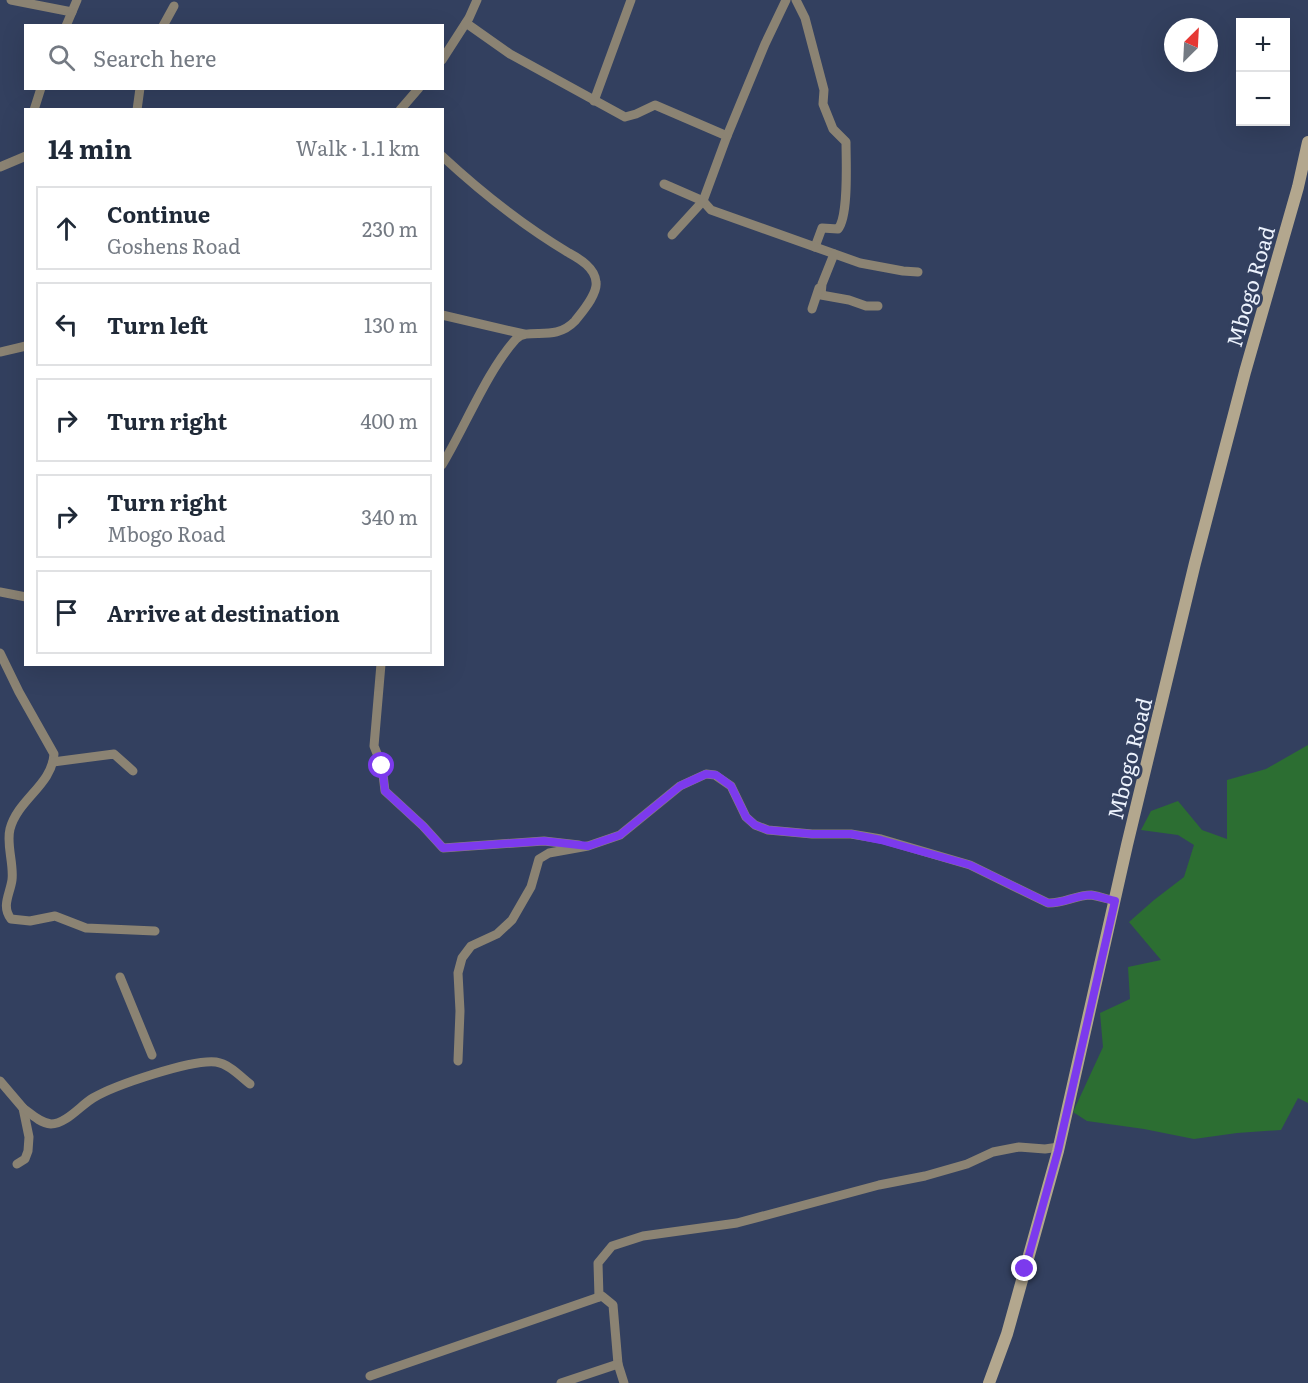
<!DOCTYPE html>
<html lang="en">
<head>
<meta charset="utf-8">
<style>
	body { margin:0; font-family:Literata,serif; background:#f6f6f7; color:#1f2937 }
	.controls { position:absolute; right:18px; top:18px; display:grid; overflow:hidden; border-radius:0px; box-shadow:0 6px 24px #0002 }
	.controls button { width:54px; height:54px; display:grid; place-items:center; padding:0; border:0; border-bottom:2px solid #e0e1e3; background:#fff; color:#1f2937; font:30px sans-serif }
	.compass { position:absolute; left:1164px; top:18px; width:54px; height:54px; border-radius:50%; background:#fff; box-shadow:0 6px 24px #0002; rotate:24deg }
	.stop { position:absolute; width:18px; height:18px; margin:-14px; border:4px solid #7c3aed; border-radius:50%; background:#fff }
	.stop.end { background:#7c3aed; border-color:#fff; box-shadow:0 2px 6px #0008 }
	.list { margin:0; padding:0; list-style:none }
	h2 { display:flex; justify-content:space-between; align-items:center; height:78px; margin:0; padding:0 24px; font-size:26px }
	h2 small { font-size:20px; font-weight:400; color:#747a83 }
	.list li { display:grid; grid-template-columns:39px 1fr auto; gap:18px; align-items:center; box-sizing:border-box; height:84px; margin:0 12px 12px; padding:0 12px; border:2px solid #e0e1e3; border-radius:0px }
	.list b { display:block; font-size:22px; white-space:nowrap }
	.list p { margin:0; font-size:20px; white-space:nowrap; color:#747a83 }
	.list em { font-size:20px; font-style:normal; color:#747a83 }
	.icon { flex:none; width:33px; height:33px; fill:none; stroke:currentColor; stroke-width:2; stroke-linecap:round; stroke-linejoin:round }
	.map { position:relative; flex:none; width:1308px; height:1383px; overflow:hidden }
	.search { position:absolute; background:#fff; box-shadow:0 6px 24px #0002; left:24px; top:24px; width:420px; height:66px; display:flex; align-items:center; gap:15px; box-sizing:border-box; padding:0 21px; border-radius:0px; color:#747a83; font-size:22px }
	.panel { position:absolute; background:#fff; box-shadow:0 6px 24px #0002; left:24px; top:108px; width:420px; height:558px; border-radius:0px }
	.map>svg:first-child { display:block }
	.green { fill:#2c6e32 }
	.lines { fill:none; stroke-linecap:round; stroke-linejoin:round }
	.street { stroke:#8b8373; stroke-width:9 }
	.secondary { stroke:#b3a78e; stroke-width:12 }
	.route { stroke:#7c3aed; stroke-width:8 }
	.labels { text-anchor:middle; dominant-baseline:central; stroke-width:6; stroke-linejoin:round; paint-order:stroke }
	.street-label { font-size:21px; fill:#ecf2fd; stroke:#33405f }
</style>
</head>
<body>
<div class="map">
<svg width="1308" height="1383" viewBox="0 0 1308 1383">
	<rect width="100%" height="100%" fill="#33405f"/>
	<path class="green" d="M 1308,745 L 1308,1103 L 1298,1098 L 1281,1130 L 1237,1133 L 1194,1139 L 1144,1129 L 1087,1121 L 1073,1112 L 1103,1047 L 1100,1013 L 1130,999 L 1128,967 L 1161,960 L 1129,922 L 1154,900 L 1184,877 L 1194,845 L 1178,835 L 1141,830 L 1151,811 L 1178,801 L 1202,830 L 1227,839 L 1227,780 L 1266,769 Z"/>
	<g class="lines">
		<g class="street">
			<path d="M 11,0 L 72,12"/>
			<path d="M 796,0 L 805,18 L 824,90 L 823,104 L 833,129 L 846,142 C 846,161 849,216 838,229 L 822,228 L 815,247"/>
			<path d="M 466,23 L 510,54 L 625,117 L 636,114 L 655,105 L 727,136"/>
			<path d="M 66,26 L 77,0"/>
			<path d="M 163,26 L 174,6"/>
			<path d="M 442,60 L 469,18 L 477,0"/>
			<path d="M 594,101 L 631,0"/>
			<path d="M 34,110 L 41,88"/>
			<path d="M 137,110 L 140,88"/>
			<path d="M 400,110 L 419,88"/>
			<path d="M 442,156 C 482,193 522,225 569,253 C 580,259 595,268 596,282 C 598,294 582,312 575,321 C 554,343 529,326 516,339 C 487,371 465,427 442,465"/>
			<path d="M 0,167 L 26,156"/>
			<path d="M 664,184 L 703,201 L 711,210 L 860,263 L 903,271 L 918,272"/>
			<path d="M 672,235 L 703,201 L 727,136 L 765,44 L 786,0"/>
			<path d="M 834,254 L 822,284 L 821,295 L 849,300 L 866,306 L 878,306"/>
			<path d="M 812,309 L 819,288"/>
			<path d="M 442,315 L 524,334"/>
			<path d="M 0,352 L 26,346"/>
			<path d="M 0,592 L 26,597"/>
			<path d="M 0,653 L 19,692 L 54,754 C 52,785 18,799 10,829 C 6,845 14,863 12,880 C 10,894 1,906 11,919 L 30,921 L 55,916 L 86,928 L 155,931"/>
			<path d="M 381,664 L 374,746 L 382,766 L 385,791 L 423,826 L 443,848 L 544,841 L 579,845"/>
			<path d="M 53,762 L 114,754 L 133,771"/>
			<path d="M 120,977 L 152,1055"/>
			<path d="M 458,1061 L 460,1011 L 458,973 L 462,958 L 471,946 L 497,934 L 512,920 L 531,887 L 539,859 L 549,853 L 588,846 L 620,835 L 680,786 L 706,774 L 715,775 L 731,786 L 746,817 L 755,825 L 768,830 L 812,834 L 851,834 L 881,839 L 970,865 L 1048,903 C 1062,904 1076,895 1091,895 C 1098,896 1107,899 1115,901"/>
			<path d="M 0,1081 L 23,1108 L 29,1137 L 28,1151 L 25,1159 L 17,1164"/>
			<path d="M 23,1108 C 31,1114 40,1123 51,1124 C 66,1124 81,1105 93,1098 C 115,1085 192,1059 216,1062 C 229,1064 240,1076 250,1084"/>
			<path d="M 599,1297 L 598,1263 L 612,1246 L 643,1236 L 737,1223 L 879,1185 L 925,1176 L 967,1164 L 993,1152 L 1019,1147 L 1045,1149 L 1059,1147"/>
			<path d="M 370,1376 L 602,1296 L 613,1305 L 618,1364 L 624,1383"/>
			<path d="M 561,1383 L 618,1364"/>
		</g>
		<path class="secondary" d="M 989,1383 L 1007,1334 L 1058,1151 L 1127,845 L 1195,563 L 1245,372 L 1298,187 L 1308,142"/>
	</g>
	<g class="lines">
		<path class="route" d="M 382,766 L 385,791 L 423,826 L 443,848 L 544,841 L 588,846 L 620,835 L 680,786 L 706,774 L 716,775 L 731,786 L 746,817 L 755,825 L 768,830 L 812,834 L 851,834 L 881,840 L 970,865 L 1048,903 C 1062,904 1076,895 1091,895 C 1098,896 1107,899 1115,901 L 1058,1151 L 1025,1269"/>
	</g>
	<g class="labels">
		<g class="street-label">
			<text transform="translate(1249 286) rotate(-74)">Mbogo Road</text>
			<text transform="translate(1128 758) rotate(-76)">Mbogo Road</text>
		</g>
	</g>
</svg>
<div class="controls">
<button>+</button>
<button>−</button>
</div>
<svg class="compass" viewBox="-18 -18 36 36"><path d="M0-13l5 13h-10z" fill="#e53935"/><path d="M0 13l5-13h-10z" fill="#747a83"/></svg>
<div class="stop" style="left:382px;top:766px"></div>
<div class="stop end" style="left:1025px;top:1269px"></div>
<div class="search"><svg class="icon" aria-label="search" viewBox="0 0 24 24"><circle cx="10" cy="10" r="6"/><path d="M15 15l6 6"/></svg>Search here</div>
<section class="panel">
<h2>14 min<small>Walk · 1.1 km</small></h2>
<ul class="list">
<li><svg class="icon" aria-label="ahead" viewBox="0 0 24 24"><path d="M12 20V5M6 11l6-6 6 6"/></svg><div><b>Continue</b><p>Goshens Road</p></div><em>230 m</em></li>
<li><svg class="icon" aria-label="left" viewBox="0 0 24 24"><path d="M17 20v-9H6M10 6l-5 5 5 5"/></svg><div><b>Turn left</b></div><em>130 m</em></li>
<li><svg class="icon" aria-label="right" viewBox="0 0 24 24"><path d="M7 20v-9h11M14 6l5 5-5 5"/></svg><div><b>Turn right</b></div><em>400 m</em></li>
<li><svg class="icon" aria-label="right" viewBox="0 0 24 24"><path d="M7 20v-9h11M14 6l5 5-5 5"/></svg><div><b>Turn right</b><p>Mbogo Road</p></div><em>340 m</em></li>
<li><svg class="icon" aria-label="arrive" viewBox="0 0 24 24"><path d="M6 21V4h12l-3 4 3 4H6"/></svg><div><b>Arrive at destination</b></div></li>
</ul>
</section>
</div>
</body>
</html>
